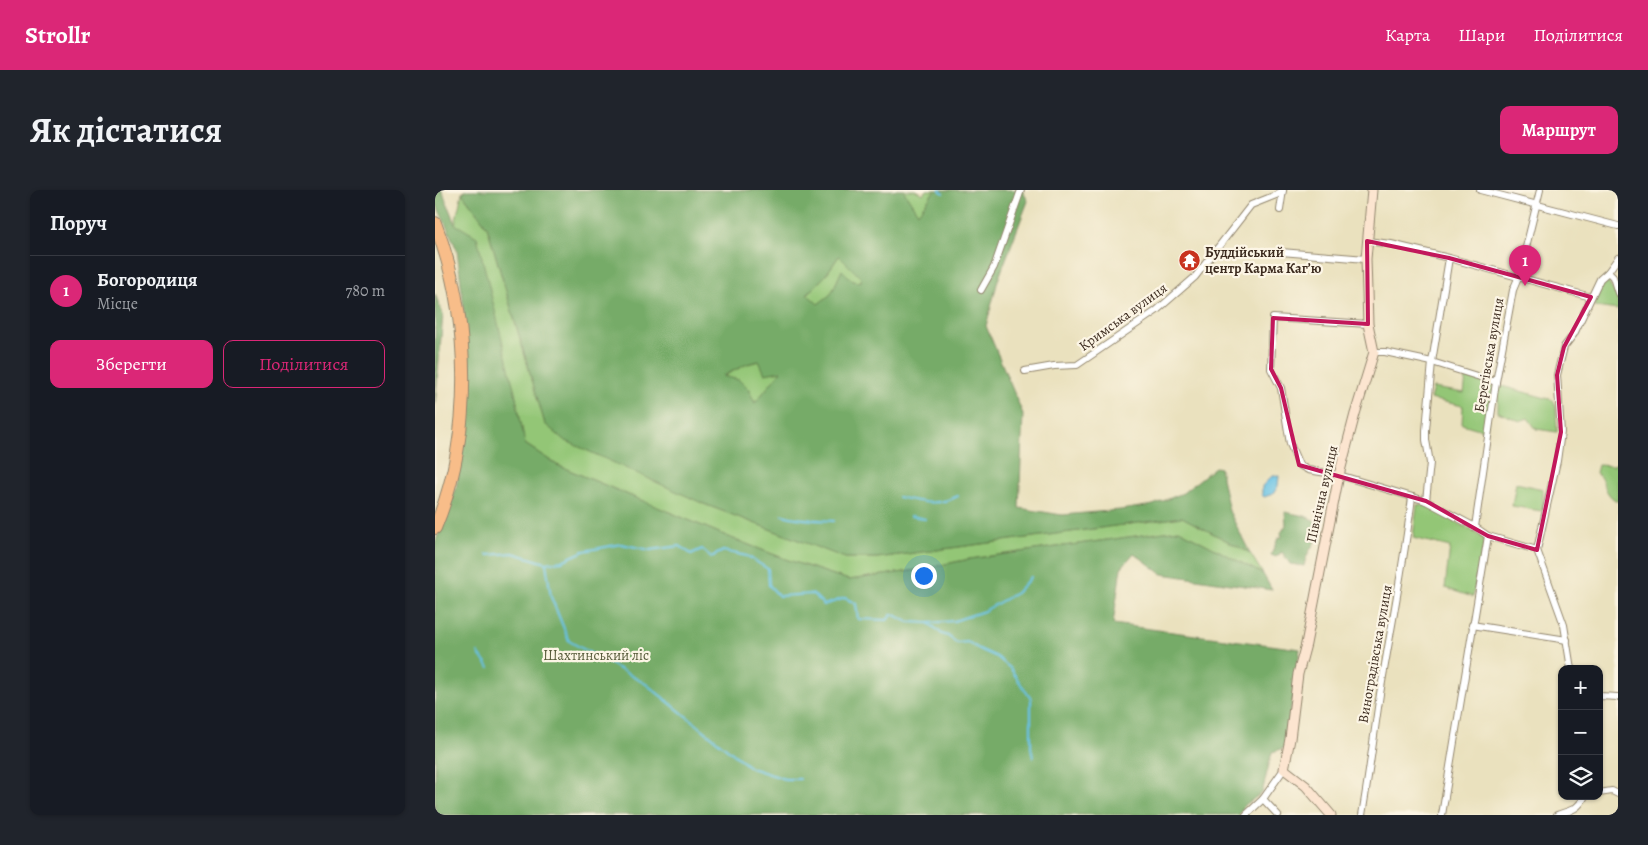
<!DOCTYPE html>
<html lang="uk">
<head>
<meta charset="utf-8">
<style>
	body { margin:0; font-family:Alegreya,serif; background:#20242c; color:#f1f3f6 }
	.controls { position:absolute; right:15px; bottom:15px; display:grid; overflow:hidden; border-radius:10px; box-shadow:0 1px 4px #0004 }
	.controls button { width:45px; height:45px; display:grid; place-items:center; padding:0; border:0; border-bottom:1px solid #363941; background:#171b24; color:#f1f3f6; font:25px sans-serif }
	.you { position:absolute; left:488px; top:385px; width:18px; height:18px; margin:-12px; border:4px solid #fff; border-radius:50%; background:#1a73e8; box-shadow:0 0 0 8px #1a73e833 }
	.badge { display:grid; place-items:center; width:32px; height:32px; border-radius:50%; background:#db2777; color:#fff; font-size:16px; font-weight:700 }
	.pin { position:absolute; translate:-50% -41px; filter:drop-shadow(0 1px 2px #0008) }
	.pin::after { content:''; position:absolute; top:26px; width:18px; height:15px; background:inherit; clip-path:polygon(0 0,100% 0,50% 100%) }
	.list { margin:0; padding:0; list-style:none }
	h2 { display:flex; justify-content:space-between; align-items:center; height:65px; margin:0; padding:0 20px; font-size:21px }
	h2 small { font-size:16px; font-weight:400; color:#9ea1a6 }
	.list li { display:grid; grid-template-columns:32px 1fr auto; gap:15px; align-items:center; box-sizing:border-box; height:70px; padding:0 20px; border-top:1px solid #363941 }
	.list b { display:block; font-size:19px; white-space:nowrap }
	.list p { margin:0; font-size:16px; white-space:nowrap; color:#9ea1a6 }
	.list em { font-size:16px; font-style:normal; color:#9ea1a6 }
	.actions { display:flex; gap:10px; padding:15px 20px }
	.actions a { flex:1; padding:11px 0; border:1px solid #db2777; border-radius:10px; text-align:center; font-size:18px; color:#db2777 }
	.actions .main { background:#db2777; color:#fff }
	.icon { flex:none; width:28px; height:28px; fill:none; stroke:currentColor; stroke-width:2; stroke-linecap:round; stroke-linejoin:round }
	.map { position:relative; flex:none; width:1183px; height:625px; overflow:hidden; border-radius:10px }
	header { display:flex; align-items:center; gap:30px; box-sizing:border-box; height:70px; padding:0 25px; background:#db2777; color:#fff }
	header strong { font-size:24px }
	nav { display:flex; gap:28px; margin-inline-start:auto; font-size:18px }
	.intro { display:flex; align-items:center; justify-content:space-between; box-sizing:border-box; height:120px; padding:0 30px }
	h1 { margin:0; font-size:35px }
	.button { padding:12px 22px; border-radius:10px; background:#db2777; color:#fff; font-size:18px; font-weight:700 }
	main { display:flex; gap:30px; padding:0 30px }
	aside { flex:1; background:#171b24; border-radius:10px; box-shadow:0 1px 4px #0004 }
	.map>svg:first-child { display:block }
	.green { fill:#93c676; stroke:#67784a }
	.forest { fill:#76ab67; stroke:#586a42; fill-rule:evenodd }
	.water { fill:#67c2e5; stroke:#517682 }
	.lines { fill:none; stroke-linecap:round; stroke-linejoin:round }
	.stream { stroke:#67c2e5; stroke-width:2 }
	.street-casing { stroke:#92866e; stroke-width:8 }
	.secondary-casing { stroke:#92866e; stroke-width:11 }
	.highway-casing { stroke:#92866e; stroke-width:14 }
	.street { stroke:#fff; stroke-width:6 }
	.secondary { stroke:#fce5d0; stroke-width:9 }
	.highway { stroke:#f8bd89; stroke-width:12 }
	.marked { fill:none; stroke:#c2185b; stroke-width:4; stroke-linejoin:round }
	.labels { text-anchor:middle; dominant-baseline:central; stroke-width:4.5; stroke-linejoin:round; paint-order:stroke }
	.poi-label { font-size:14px; font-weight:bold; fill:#3b2a1e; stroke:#fcf5e5; text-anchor:start }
	.street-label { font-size:14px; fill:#3b2a1e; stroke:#fcf5e5 }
	.park-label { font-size:14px; fill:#555938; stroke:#fcf5e5 }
</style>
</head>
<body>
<header>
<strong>Strollr</strong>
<nav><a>Карта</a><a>Шари</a><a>Поділитися</a></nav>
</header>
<div class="intro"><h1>Як дістатися</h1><a class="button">Маршрут</a></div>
<main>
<aside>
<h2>Поруч<small></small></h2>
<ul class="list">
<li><span class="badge">1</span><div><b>Богородиця</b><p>Місце</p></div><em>780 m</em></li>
</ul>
<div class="actions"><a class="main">Зберегти</a><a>Поділитися</a></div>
</aside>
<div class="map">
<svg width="1183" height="625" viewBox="0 0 1183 625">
	<rect width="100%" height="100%" fill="#fcf5e5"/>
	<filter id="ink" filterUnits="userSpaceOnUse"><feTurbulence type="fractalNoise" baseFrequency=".02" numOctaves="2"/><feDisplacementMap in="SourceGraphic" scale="10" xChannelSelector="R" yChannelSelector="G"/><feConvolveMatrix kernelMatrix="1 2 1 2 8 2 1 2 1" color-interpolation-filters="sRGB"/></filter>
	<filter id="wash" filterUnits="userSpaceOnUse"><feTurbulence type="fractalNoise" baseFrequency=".0096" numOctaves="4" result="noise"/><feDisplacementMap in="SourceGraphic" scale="20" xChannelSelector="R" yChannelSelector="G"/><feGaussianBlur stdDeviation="1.12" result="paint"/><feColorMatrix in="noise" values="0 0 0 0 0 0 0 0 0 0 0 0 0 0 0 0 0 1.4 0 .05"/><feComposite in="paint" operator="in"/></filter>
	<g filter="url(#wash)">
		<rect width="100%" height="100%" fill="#eae1be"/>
		<g class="green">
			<path d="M 468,0 L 480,0 L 488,4 L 491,0 L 500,0 L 483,24 Z"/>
			<path d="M 27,3 L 52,36 L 110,234 L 269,314 L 411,368 L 442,368 L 747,327 L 815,363 L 828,384 L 744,340 L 535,369 L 476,381 L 414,390 L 353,370 L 301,350 L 122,275 L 90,254 L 81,207 L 20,34 Z"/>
			<path d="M 404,66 L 427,88 L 426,92 L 418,91 L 383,114 L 372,105 L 390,86 Z"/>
			<path d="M 1171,87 L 1183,110 L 1183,120 L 1160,117 L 1158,108 Z"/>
			<path d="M 324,171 L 347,181 L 320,213 L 313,199 L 287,187 L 312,174 Z"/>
			<path d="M 1031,188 L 1059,194 L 1051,241 L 1027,234 L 1028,216 L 995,209 L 998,198 L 1029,203 Z"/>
			<path d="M 1063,195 L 1118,210 L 1121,217 L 1122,242 L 1101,239 L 1093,228 L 1085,231 L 1063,222 Z"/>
			<path d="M 1183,272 L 1183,310 L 1180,310 C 1167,301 1171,290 1161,283 L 1163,275 L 1178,276 Z"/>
			<path d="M 1081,293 L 1108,299 L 1108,317 L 1106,321 L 1077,316 Z"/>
			<path d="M 989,314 L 1050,348 L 1038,407 L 1010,398 L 1015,357 L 978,348 L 982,315 Z"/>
		</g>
		<g class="forest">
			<path d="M 0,0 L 7,0 L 20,34 L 42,47 L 81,207 L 90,254 L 122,275 L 301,350 L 353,370 L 414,390 L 476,381 L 535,369 L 744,340 L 828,384 L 837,400 L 727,384 L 699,363 L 686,378 L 678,434 L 865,459 L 850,558 L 837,562 L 827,603 L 810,615 L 804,625 L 0,625 L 0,353 L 21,299 L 35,212 L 28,111 L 22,60 L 0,11 Z"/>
			<path d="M 32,0 L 468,0 L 483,23 L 500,0 L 587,0 L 593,11 L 563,90 L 551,136 L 588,224 L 584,318 L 627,325 L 685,320 L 718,315 L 748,303 L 780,277 L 785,278 L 794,321 L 815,363 L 747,327 L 442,368 L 410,368 L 269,314 L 129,250 L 110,234 L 52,36 L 27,3 ZM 404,66 L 426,88 L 426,92 L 418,91 L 407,80 L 396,104 L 383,114 L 372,104 L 390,86 ZM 324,171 L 330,184 L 346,181 L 320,213 L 313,199 L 304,190 L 288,186 L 312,174 Z"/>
			<path d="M 0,104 L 8,125 L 0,215 Z"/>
			<path d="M 850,322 L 870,326 L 887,334 C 885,350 871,360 869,376 L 855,374 L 847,362 L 841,367 L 836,365 L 843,348 L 847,347 L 846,343 L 851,335 Z"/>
		</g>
		<path class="water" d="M 837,286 L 844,286 L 843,296 L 838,304 L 829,307 L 827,305 L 827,296 Z"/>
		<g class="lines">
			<g class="stream">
				<path d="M 505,0 L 508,3"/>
				<path d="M 463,307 C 486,312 501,317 523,306"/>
				<path d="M 348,325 C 364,330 382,330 399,331"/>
				<path d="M 476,326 L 490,329"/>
				<path d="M 52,365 L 78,363 L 111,373 L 127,371 L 149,361 L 186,354 L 215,360 L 245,356 L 256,364 L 267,359 L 276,367 L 288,361 L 312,366 L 333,379 L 334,395 L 344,406 L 378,404 L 389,415 L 410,408 L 421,414 L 423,429 L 452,430 L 457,424 L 474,432 L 494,433 L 507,444 L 513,446 L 522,453 L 533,452 L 544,459 L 562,467 L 575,478 L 596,509 L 596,557 L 598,568"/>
				<path d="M 111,373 L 116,407 L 134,451 L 211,494 L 316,578 L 350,589 L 365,589"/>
				<path d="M 494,433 L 519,431 L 549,421 L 581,403 L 596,387"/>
				<path d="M 43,463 L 54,478"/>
			</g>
		</g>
	</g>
	<g filter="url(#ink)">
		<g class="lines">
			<defs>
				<g id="street">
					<path d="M 1045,0 L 1183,36"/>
					<path d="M 845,20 L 848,0"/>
					<path d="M 932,51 L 956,54 L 1014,68 L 1156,107"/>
					<path d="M 846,62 L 931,69"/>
					<path d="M 1173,82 L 1178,87 L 1183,103"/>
					<path d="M 546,100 L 559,77 L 586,0"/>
					<path d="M 933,134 L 838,128 L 836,179 L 846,198 L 855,254 L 864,275 L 873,280 L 904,285 L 991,311 L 1040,337 L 1053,346 L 1102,360"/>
					<path d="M 939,162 L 950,162 L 997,172 L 1061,192"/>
					<path d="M 590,181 L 619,176 L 642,175 L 721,121 L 760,87 L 816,15 L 841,5 L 848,0"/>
					<path d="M 991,311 L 995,273 L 991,250 L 991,240 L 997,172 L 1014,68"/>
					<path d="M 1040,337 L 1061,192 L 1078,100 L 1084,86 L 1105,0"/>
					<path d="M 1102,360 L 1122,271 L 1126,242 L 1122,185 L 1129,157 L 1139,144 L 1165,89 L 1173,82 L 1183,68"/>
					<path d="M 1102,360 L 1129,435 L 1136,479"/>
					<path d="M 1037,435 L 1132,450"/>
					<path d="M 1164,506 L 1183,507"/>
					<path d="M 1164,603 L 1177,601 L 1183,604"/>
					<path d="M 828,609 L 843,625"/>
					<path d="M 811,625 L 828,609 L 849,579"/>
					<path d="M 927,625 C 934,585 939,544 945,504 C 956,438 969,373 977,307"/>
					<path d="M 1007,625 L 1053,346"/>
					<path d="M 1122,625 C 1135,620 1142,621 1150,606"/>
				</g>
				<path id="secondary" d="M 896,625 L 871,596 L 849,579 L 855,549 L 863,484 L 871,454 L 904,285 L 920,224 L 939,162 L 933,134 L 931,69 L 937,0"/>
				<path id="highway" d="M 0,33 C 36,126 39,245 0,338"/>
			</defs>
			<use href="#street" class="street-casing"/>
			<use href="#secondary" class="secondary-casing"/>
			<use href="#highway" class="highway-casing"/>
			<use href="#street" class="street"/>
			<use href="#secondary" class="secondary"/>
			<use href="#highway" class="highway"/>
		</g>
	</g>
	<path class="marked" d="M 932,51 L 1014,68 L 1156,107 L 1129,157 L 1122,185 L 1126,242 L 1102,360 L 1053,346 L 991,311 L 864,275 L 846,198 L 836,179 L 838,128 L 933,134 Z"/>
	<defs>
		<symbol id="temple-disc" viewBox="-11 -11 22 22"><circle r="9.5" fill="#c8321e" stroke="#fcf5e5"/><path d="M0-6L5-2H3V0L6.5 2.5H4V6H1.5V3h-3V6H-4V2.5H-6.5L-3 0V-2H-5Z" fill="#fff"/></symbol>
	</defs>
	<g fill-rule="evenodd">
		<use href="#temple-disc" x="742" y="58" width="25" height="25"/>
	</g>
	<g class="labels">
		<g class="poi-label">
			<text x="770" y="62">Буддійський<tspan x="770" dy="16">центр Карма Кагʼю</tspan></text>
		</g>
		<g class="street-label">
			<text transform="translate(688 127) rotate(-36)">Кримська вулиця</text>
			<text transform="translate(1054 165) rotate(-80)">Берегівська вулиця</text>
			<text transform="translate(887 304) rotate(-77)">Північна вулиця</text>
			<text transform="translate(940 464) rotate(-80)">Виноградівська вулиця</text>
		</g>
		<g class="park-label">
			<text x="161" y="465">Шахтинський ліс</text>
		</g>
	</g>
</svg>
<div class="controls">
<button>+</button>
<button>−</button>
<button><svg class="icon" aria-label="layers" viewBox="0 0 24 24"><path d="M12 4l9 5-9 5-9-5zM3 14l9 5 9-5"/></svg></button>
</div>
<div class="you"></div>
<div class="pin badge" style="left:1090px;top:96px">1</div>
</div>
</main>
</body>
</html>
